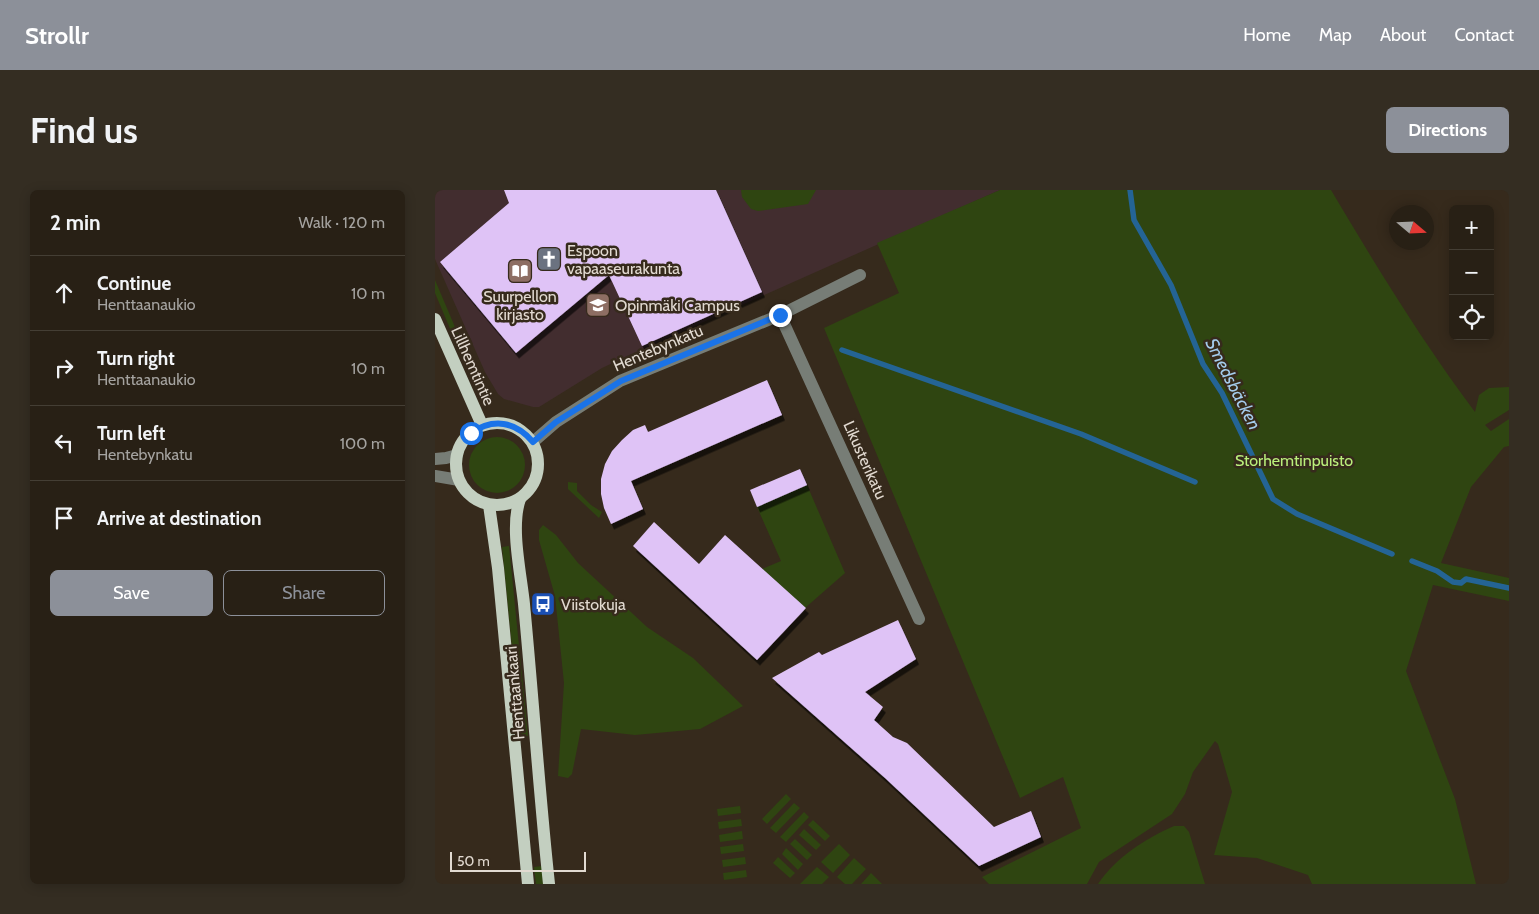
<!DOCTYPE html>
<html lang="en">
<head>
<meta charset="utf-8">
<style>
	body { margin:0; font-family:Cabin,sans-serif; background:#342d22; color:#f1f3f6 }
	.controls { position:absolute; right:15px; top:15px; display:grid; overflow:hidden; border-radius:8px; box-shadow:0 2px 12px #0003 }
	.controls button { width:45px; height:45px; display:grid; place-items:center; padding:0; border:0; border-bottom:1px solid #443e34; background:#282015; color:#f1f3f6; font:25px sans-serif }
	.compass { position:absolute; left:954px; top:15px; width:45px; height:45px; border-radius:50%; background:#282015; box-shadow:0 2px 12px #0003; rotate:109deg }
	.scale { position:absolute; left:15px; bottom:12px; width:136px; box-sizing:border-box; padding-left:5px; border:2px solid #e2dad1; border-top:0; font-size:14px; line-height:18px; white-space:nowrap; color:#e2dad1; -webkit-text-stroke:4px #362a1c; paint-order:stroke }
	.stop { position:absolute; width:15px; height:15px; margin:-11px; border:4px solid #1a73e8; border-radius:50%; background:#fff }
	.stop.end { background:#1a73e8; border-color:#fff; box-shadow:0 1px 5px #0008 }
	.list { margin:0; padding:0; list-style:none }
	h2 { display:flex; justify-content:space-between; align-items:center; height:65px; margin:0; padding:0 20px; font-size:21px }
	h2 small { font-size:16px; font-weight:400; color:#a5a3a0 }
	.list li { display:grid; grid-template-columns:32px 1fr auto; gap:15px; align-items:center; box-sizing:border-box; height:75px; padding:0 20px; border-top:1px solid #443e34 }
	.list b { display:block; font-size:19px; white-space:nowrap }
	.list p { margin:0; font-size:16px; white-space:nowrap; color:#a5a3a0 }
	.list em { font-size:16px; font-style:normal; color:#a5a3a0 }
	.actions { display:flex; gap:10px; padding:15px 20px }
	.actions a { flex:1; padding:11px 0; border:1px solid #8c9099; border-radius:8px; text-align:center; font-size:18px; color:#8c9099 }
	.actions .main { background:#8c9099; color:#fff }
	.icon { flex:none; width:28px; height:28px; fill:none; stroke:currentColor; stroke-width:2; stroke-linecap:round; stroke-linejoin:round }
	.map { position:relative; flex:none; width:1074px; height:694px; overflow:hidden; border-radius:8px }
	header { display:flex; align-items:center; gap:30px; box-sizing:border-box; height:70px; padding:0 25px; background:#8c9099; color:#fff }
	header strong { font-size:24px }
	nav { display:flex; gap:28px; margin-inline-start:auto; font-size:18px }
	.intro { display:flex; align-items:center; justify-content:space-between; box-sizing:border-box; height:120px; padding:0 30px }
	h1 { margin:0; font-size:35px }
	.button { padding:12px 22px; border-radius:8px; background:#8c9099; color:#fff; font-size:18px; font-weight:700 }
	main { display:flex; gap:30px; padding:0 30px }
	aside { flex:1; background:#282015; border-radius:8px; box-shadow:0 2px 12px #0003 }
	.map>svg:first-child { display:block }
	.education { fill:#422d2f }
	.green { fill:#2f4511 }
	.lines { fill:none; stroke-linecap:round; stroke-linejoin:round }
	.stream { stroke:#246495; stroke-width:5.5 }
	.building { fill:#dfc3f6; filter:url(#shadow) }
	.minor { stroke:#777d76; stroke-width:12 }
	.major { stroke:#c3cfc0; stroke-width:12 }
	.route { stroke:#1a73e8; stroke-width:6 }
	.labels { text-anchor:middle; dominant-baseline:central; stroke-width:5; stroke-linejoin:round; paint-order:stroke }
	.poi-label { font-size:16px; fill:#e2dad1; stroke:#362a1c; text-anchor:start }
	.street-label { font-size:16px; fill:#e2dad1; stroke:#362a1c }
	.park-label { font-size:16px; fill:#baef7b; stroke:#362a1c }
	.water-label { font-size:18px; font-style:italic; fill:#a5cced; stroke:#362a1c }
</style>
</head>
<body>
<header>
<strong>Strollr</strong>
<nav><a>Home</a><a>Map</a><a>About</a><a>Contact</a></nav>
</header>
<div class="intro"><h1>Find us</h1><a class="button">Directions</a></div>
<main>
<aside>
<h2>2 min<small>Walk · 120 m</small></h2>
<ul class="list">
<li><svg class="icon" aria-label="ahead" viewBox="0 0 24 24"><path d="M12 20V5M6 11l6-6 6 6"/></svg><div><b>Continue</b><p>Henttaanaukio</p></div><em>10 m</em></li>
<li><svg class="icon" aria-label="right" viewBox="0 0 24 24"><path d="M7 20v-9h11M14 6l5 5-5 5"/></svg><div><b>Turn right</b><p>Henttaanaukio</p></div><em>10 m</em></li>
<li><svg class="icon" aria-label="left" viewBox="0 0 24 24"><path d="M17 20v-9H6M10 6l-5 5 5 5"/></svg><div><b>Turn left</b><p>Hentebynkatu</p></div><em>100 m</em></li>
<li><svg class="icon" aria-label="arrive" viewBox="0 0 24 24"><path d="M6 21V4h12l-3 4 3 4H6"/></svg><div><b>Arrive at destination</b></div></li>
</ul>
<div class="actions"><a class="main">Save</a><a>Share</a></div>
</aside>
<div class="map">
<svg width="1074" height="694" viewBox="0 0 1074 694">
	<defs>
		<filter id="shadow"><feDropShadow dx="3" dy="5.5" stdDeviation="0" flood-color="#0009"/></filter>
	</defs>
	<rect width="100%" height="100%" fill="#362a1c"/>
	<path class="education" d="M 0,0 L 565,0 L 201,162 L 167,178 L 104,217 L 98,217 L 69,209 L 63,204 L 50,182 L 0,69 Z"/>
	<g class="green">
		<path d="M 306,0 L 381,0 L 373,14 L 323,21 L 316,19 L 307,7 Z"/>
		<path d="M 565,0 L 896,0 C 941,76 987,151 1040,222 L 1044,205 L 1054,198 L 1074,197 L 1074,220 L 1050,235 L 1056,241 L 1074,229 L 1074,256 L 1069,257 L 1036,297 L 1006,373 L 1074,388 L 1074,411 L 998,395 L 971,481 L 1020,609 L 1041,694 L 877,694 L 873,685 L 822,668 L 779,665 L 797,602 L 783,554 L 780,551 L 758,582 L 750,604 L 737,624 L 664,672 L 652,694 L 554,694 L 547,687 L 646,638 L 628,587 L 585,608 L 389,138 L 464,103 L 442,53 Z"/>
		<path d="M 0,90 L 45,196 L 40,198 L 0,103 Z"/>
		<circle cx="62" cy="275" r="28"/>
		<path d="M 133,292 L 142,293 L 142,301 L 156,315 L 167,322 L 164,328 L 133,299 Z"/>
		<path d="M 372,295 L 410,383 L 370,418 L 327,379 L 346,371 L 322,317 Z"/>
		<path d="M 108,335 L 121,345 L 143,373 L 212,437 L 258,468 L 308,516 L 265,539 L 200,545 L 146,539 L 137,584 L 133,588 L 123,586 L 129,493 L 120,406 L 104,350 L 104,340 Z"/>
		<path d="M 74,356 L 93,546 L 86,547 L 67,357 Z"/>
		<path d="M 351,604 L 356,609 L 332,634 L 327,629 Z"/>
		<path d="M 359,613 L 365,618 L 341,643 L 335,638 Z"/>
		<path d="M 305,616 L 306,623 L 283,626 L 282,619 Z"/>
		<path d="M 369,622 L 374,627 L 351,652 L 345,647 Z"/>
		<path d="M 306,629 L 307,636 L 284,639 L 283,632 Z"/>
		<path d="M 378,630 L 395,646 L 390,651 L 373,635 Z"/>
		<path d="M 739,636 L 749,636 L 754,642 L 770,694 L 663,694 C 681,667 710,649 739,636 Z"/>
		<path d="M 369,639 L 386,655 L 381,660 L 364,645 Z"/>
		<path d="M 307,641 L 308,649 L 285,652 L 284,645 Z"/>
		<path d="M 360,649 L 377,665 L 372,670 L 355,654 Z"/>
		<path d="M 308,654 L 309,661 L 286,664 L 285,657 Z"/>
		<path d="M 404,654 L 415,665 L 398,683 L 386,672 Z"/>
		<path d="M 351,658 L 368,674 L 363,680 L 347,664 Z"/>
		<path d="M 310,667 L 311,674 L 288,677 L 287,670 Z"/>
		<path d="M 343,667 L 360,683 L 355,688 L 338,673 Z"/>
		<path d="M 419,668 L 431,679 L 417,694 L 410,694 L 402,687 Z"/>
		<path d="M 107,676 L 108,694 L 101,694 L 99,677 Z"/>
		<path d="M 382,677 L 394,687 L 387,694 L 365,694 Z"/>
		<path d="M 311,680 L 312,687 L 289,690 L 288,683 Z"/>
		<path d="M 436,683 L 447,694 L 426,694 Z"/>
	</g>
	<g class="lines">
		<g class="stream">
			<path d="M 695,0 L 699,30 L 736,95 L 768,174 L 787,203 L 838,309 L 862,324 L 957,364"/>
			<path d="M 407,160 L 646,244 L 760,292"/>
			<path d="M 977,371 L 1002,381 L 1018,392 L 1026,393 L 1031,389 L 1074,398"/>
		</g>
	</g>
	<g class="building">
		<path d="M 69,0 L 281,0 L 327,102 L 207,156 L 174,85 L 81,163 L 5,72 L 74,13 Z"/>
		<path d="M 332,190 L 347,225 L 196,291 L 208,319 L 176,334 L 169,318 L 166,304 L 166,289 L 170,274 L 177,261 L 187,250 L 198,240 L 210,235 L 213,242 Z"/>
		<path d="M 365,279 L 372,295 L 322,317 L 315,300 Z"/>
		<path d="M 219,332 L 264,374 L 290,345 L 371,418 L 322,470 L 198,356 Z"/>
		<path d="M 463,430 L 481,469 L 430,502 L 448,517 L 439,530 L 458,547 L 472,553 L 559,637 L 596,621 L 606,647 L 544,676 L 450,588 L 337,488 L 384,462 L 387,465 Z"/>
	</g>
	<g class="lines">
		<g class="minor">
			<path d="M 345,125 L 484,429"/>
			<path d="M 98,252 L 121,232 L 185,191 L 345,125 L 425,85"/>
			<path d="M 0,269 L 11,268 L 22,265"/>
			<path d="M 0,286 L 24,290"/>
		</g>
		<g class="major">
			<path d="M 0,129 L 47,235"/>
			<circle cx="62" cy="274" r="41"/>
			<path d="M 85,309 C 75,337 86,384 89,414 C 98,508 104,601 114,694"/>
			<path d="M 54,315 L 63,378 L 93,694"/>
		</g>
	</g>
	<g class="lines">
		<path class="route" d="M 36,243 C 58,228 80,231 98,252 L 121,232 L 186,191 L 345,125"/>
	</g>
	<defs>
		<symbol id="church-square" viewBox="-11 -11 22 22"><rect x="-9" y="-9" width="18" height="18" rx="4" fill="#6b7280" stroke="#362a1c"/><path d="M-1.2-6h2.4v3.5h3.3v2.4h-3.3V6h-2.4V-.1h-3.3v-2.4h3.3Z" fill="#fff"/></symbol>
		<symbol id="library-square" viewBox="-11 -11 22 22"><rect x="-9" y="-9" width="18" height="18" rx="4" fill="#8d6e63" stroke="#362a1c"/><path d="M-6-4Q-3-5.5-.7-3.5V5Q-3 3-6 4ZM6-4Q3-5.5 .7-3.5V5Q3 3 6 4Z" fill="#fff"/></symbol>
		<symbol id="school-square" viewBox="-11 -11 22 22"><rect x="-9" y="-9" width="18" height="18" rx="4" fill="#8d6e63" stroke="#362a1c"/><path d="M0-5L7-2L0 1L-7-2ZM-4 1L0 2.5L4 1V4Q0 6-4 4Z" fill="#fff"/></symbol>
		<symbol id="bus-square" viewBox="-11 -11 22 22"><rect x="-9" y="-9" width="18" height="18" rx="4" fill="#1a4fb4" stroke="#362a1c"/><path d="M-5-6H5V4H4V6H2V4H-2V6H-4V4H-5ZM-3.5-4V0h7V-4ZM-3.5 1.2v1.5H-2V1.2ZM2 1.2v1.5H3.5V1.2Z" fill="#fff"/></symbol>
	</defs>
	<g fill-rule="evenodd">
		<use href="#church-square" x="100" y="55" width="28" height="28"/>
		<use href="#library-square" x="71" y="67" width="28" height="28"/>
		<use href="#school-square" x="149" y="101" width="28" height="28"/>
		<use href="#bus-square" x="94" y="400" width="28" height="28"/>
	</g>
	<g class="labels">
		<g class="poi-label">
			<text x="132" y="60">Espoon<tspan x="132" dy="18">vapaaseurakunta</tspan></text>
			<text x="85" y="106" text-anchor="middle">Suurpellon<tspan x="85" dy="18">kirjasto</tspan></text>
			<text x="180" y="115">Opinmäki Campus</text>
			<text x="126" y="414">Viistokuja</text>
		</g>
		<g class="street-label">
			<text transform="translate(223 158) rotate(-23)">Hentebynkatu</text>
			<text transform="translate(38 176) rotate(66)">Lillhemtintie</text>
			<text transform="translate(430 270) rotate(66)">Likusterikatu</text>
			<text transform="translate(80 503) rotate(-95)">Henttaankaari</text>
		</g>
		<g class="park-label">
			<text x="859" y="270">Storhemtinpuisto</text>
		</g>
		<g class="water-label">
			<text transform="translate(798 194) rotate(63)">Smedsbäcken</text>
		</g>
	</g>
</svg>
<div class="controls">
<button>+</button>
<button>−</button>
<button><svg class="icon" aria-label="locate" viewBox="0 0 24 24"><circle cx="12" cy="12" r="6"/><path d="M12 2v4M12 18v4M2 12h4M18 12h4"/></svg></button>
</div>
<svg class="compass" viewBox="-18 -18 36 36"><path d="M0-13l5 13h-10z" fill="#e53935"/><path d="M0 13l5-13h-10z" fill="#a5a3a0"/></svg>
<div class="scale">50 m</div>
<div class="stop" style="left:36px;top:243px"></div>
<div class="stop end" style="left:345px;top:125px"></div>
</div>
</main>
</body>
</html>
